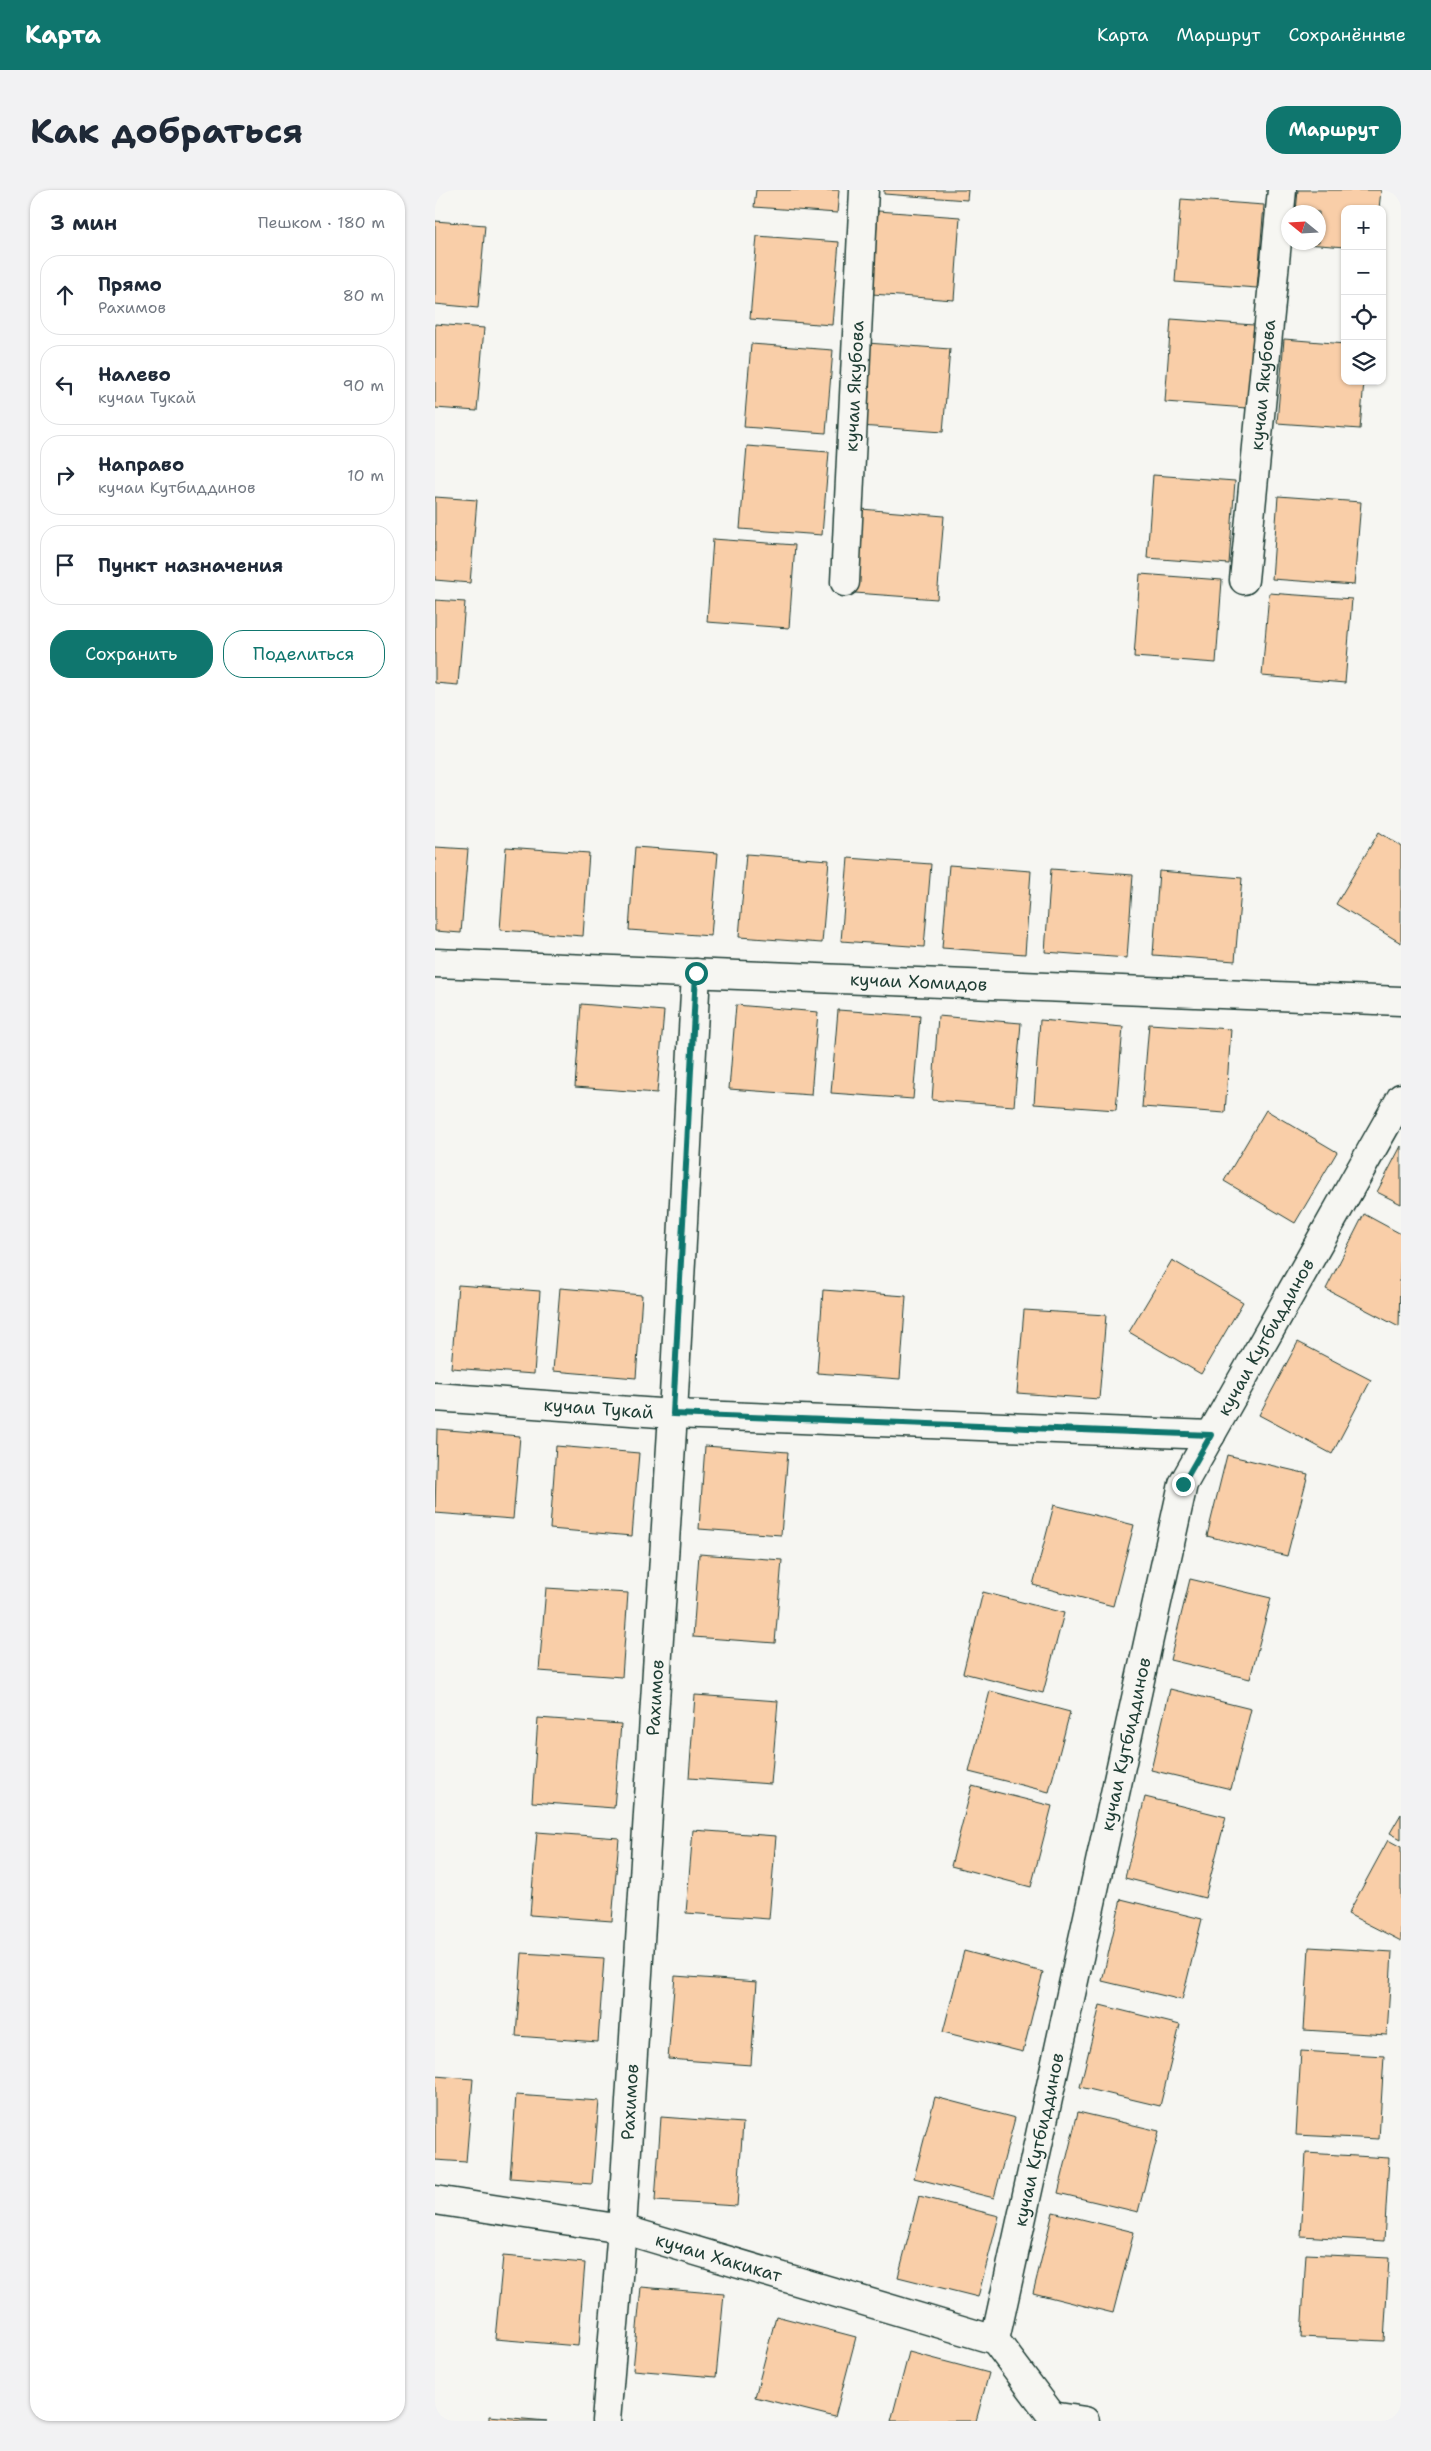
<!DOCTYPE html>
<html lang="ru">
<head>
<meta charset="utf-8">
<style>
	body { margin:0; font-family:"Shantell Sans",sans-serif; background:#f2f2f3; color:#1f2937 }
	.controls { position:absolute; right:15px; top:15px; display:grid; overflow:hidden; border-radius:10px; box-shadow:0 1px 4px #0004 }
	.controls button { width:45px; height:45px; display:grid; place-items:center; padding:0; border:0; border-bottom:1px solid #e0e1e3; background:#fff; color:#1f2937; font:25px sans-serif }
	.compass { position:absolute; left:846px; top:15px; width:45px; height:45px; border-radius:50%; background:#fff; box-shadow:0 1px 4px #0004; rotate:288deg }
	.stop { position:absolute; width:15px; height:15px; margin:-11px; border:4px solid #0f766e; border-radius:50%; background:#fff }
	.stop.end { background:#0f766e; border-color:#fff; box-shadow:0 1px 5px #0008 }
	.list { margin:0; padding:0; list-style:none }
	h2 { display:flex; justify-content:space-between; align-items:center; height:65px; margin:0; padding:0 20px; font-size:21px }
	h2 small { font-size:16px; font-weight:400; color:#747a83 }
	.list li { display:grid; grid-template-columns:32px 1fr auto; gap:15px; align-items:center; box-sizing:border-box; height:80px; margin:0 10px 10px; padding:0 10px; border:1px solid #e0e1e3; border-radius:20px }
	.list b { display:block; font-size:19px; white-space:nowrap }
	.list p { margin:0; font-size:16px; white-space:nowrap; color:#747a83 }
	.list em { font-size:16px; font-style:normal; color:#747a83 }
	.actions { display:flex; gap:10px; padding:15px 20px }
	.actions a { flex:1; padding:11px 0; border:1px solid #0f766e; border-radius:20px; text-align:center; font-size:18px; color:#0f766e }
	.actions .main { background:#0f766e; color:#fff }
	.icon { flex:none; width:28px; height:28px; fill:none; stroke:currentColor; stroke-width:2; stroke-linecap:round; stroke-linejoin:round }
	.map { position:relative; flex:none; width:966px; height:2231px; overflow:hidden; border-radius:20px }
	header { display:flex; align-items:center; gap:30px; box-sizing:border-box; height:70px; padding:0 25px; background:#0f766e; color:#fff }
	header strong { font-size:24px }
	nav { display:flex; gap:28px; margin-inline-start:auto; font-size:18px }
	.intro { display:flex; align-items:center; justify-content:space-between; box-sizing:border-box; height:120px; padding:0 30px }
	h1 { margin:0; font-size:35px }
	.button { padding:12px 22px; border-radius:20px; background:#0f766e; color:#fff; font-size:18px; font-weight:700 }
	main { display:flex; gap:30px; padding:0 30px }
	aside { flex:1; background:#fff; border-radius:20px; box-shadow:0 1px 4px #0004 }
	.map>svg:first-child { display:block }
	.building { fill:#f9cea8; stroke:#1f3d34 }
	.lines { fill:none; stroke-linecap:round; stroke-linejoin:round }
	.minor-casing { stroke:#1f3d34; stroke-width:31 }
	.minor { stroke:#f6f6f2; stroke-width:28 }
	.route { stroke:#0f766e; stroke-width:6 }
	.labels { text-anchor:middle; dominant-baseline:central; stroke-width:4.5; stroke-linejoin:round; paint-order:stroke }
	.street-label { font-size:18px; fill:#1f3d34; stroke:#f6f6f2 }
</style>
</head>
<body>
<header>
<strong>Карта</strong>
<nav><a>Карта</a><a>Маршрут</a><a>Сохранённые</a></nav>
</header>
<div class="intro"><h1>Как добраться</h1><a class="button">Маршрут</a></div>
<main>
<aside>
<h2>3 мин<small>Пешком · 180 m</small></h2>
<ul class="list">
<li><svg class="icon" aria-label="ahead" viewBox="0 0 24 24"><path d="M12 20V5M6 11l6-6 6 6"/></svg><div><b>Прямо</b><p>Рахимов</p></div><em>80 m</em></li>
<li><svg class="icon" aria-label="left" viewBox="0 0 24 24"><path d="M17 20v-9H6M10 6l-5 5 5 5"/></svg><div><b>Налево</b><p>кучаи Тукай</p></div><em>90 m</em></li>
<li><svg class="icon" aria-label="right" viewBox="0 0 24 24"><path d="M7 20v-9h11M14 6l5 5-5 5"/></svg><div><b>Направо</b><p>кучаи Кутбиддинов</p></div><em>10 m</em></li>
<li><svg class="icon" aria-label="arrive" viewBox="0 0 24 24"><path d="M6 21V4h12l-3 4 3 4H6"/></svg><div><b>Пункт назначения</b></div></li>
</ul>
<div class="actions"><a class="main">Сохранить</a><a>Поделиться</a></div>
</aside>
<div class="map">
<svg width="966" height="2231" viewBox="0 0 966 2231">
	<rect width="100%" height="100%" fill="#f6f6f2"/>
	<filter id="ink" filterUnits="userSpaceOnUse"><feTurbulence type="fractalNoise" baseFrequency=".02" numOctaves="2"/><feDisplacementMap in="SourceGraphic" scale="10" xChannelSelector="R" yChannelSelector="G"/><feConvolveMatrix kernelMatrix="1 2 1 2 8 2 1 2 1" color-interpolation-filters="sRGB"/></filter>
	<g filter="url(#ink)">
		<g class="building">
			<path d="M 321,0 L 404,0 L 402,23 L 319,17 Z"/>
			<path d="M 449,0 L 533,0 L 532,10 L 449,4 Z"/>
			<path d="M 863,0 L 946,0 L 944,19 L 910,19 L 910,57 L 859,53 L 884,52 L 884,22 L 861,22 Z"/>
			<path d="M 746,9 L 829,15 L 822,98 L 740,92 Z"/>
			<path d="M 443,21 L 525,27 L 519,110 L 437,104 Z"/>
			<path d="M 0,31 L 50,35 L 43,118 L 0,114 Z"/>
			<path d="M 322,46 L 404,52 L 397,135 L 315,129 Z"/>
			<path d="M 736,129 L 819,135 L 812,218 L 730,212 Z"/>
			<path d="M 0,134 L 49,138 L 42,221 L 0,218 Z"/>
			<path d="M 849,149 L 910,154 L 910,191 L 929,191 L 925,239 L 842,233 Z"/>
			<path d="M 432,153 L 515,159 L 508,242 L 425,236 Z"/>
			<path d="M 316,154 L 398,160 L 391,243 L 309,237 Z"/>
			<path d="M 312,256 L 394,262 L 387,345 L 305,339 Z"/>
			<path d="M 718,285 L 800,291 L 794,374 L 712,368 Z"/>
			<path d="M 843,306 L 926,312 L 919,395 L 837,389 Z"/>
			<path d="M 0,307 L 42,310 L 35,393 L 0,390 Z"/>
			<path d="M 426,319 L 509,326 L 502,409 L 420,403 Z"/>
			<path d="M 278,349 L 360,355 L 354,438 L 272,432 Z"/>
			<path d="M 705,384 L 787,390 L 781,473 L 699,467 Z"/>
			<path d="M 834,403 L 917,409 L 910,493 L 827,486 Z"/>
			<path d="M 0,410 L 30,412 L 23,495 L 0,493 Z"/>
			<path d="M 944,642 L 966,656 L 966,753 L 901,714 Z"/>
			<path d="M 0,657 L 33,659 L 26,743 L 0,741 Z"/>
			<path d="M 71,657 L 154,663 L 148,746 L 65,740 Z"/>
			<path d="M 200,657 L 283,663 L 276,746 L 194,740 Z"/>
			<path d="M 311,664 L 394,670 L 387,753 L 304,747 Z"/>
			<path d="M 413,668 L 496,674 L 489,757 L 406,751 Z"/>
			<path d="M 514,675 L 596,681 L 590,764 L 507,758 Z"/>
			<path d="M 616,679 L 698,685 L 692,768 L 610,762 Z"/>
			<path d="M 724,681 L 807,688 L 800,771 L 718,765 Z"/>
			<path d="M 146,814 L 229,821 L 222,903 L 140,897 Z"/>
			<path d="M 301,815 L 383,822 L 376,905 L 294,899 Z"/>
			<path d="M 403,820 L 485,826 L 478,909 L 396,903 Z"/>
			<path d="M 503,826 L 586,833 L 579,916 L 497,910 Z"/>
			<path d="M 605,830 L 688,837 L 681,920 L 599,914 Z"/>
			<path d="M 714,834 L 796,839 L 790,923 L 707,917 Z"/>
			<path d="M 831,920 L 902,962 L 860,1033 L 789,991 Z"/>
			<path d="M 966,956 L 966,1014 L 942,1002 Z"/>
			<path d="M 929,1024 L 966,1044 L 964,1137 L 891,1099 Z"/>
			<path d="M 737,1070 L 808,1112 L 766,1184 L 694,1142 Z"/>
			<path d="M 23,1095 L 105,1101 L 99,1184 L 16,1178 Z"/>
			<path d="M 125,1098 L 207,1105 L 201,1188 L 118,1181 Z"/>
			<path d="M 388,1100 L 471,1106 L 465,1189 L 382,1183 Z"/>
			<path d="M 589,1120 L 671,1125 L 664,1209 L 582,1203 Z"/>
			<path d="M 863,1152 L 936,1190 L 897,1264 L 824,1225 Z"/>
			<path d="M 2,1239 L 85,1246 L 78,1329 L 0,1323 Z"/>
			<path d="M 121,1256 L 204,1263 L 197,1346 L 115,1339 Z"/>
			<path d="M 270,1256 L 353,1262 L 346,1345 L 264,1339 Z"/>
			<path d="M 792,1265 L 873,1284 L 852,1366 L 772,1346 Z"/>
			<path d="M 619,1315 L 699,1335 L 678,1416 L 598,1395 Z"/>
			<path d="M 264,1364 L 347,1370 L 340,1453 L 258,1447 Z"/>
			<path d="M 755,1389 L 836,1408 L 815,1489 L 735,1470 Z"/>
			<path d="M 111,1398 L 193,1403 L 187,1487 L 104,1481 Z"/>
			<path d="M 548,1402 L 629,1423 L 608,1503 L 528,1483 Z"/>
			<path d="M 735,1499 L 816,1519 L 796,1599 L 716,1580 Z"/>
			<path d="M 555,1501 L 635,1522 L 614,1602 L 534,1582 Z"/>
			<path d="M 260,1505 L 343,1511 L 336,1594 L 254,1588 Z"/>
			<path d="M 103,1528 L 186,1534 L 179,1618 L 97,1612 Z"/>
			<path d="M 537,1596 L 617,1616 L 596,1697 L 516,1676 Z"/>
			<path d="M 710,1607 L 791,1627 L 770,1708 L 690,1688 Z"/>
			<path d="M 966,1624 L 966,1649 L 955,1643 Z"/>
			<path d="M 258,1640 L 341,1646 L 334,1729 L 251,1723 Z"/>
			<path d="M 102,1642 L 184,1648 L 177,1731 L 95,1725 Z"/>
			<path d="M 953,1650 L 966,1657 L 966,1751 L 913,1724 Z"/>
			<path d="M 686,1709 L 767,1729 L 747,1810 L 667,1791 Z"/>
			<path d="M 874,1757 L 957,1762 L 952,1845 L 869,1840 Z"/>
			<path d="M 529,1761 L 608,1782 L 588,1862 L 508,1842 Z"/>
			<path d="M 87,1763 L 169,1768 L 163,1852 L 81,1846 Z"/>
			<path d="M 240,1786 L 322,1792 L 316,1875 L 233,1869 Z"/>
			<path d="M 665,1815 L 745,1835 L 725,1916 L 645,1897 Z"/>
			<path d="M 866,1861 L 949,1866 L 944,1949 L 861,1945 Z"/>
			<path d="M 0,1886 L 38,1889 L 31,1972 L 0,1970 Z"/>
			<path d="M 81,1905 L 164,1911 L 157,1994 L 75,1988 Z"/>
			<path d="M 500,1907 L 580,1928 L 559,2008 L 479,1988 Z"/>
			<path d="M 643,1922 L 724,1941 L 703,2022 L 623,2003 Z"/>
			<path d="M 226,1927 L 308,1933 L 302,2016 L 220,2011 Z"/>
			<path d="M 871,1963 L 954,1968 L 949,2051 L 866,2046 Z"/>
			<path d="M 484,2006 L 564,2026 L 543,2107 L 463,2087 Z"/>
			<path d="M 618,2022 L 699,2042 L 678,2123 L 598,2103 Z"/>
			<path d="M 871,2064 L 954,2068 L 949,2151 L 866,2147 Z"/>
			<path d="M 68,2066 L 150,2073 L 143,2156 L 60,2149 Z"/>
			<path d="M 206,2097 L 289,2104 L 281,2187 L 198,2180 Z"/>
			<path d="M 341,2126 L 421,2147 L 400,2227 L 320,2207 Z"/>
			<path d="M 474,2162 L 554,2183 L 541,2231 L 456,2231 Z"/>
			<path d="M 54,2226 L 112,2231 L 54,2231 Z"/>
		</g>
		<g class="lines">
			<defs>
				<g id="minor">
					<path id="s1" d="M 809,390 L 847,0"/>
					<path id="s2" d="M 410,392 L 429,0"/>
					<path id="s3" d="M 0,773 L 966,811"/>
					<path id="s4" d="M 0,1207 L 238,1224 L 776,1245"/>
					<path id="s5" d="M 0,2010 L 187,2039 L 560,2150"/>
					<path d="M 617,2226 L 650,2231"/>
					<path id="s6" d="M 171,2231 L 187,2039 L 238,1224 L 261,783"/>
					<path id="s7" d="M 617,2231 L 617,2226 L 560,2150 L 748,1294 L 966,908"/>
				</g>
			</defs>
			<use href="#minor" class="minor-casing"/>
			<use href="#minor" class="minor"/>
		</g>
	</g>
	<g class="lines" filter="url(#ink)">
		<path class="route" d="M 261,783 L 238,1224 L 776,1245 L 748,1294"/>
	</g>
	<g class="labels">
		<g class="street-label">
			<text stroke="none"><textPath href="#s1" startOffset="196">кучаи Якубова</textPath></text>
			<text stroke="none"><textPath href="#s2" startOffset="196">кучаи Якубова</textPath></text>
			<text stroke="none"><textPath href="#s3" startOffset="484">кучаи Хомидов</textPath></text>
			<text stroke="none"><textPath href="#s7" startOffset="1145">кучаи Кутбиддинов</textPath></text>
			<text stroke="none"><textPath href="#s4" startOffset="164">кучаи Тукай</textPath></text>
			<text stroke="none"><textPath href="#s6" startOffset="725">Рахимов</textPath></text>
			<text stroke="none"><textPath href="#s7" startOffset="710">кучаи Кутбиддинов</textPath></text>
			<text stroke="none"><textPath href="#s6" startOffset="320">Рахимов</textPath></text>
			<text stroke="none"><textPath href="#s7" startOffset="305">кучаи Кутбиддинов</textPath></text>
			<text stroke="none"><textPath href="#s5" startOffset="290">кучаи Хакикат</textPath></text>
		</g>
	</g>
</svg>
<div class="controls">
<button>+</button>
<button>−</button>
<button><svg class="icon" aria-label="locate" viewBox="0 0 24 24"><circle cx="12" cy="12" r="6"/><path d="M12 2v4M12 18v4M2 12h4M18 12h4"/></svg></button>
<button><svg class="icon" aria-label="layers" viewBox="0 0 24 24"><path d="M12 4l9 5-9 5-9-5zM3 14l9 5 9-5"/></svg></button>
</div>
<svg class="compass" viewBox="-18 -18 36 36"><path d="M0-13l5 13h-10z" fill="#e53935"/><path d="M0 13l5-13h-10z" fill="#747a83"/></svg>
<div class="stop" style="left:261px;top:783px"></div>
<div class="stop end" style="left:748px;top:1294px"></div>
</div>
</main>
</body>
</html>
